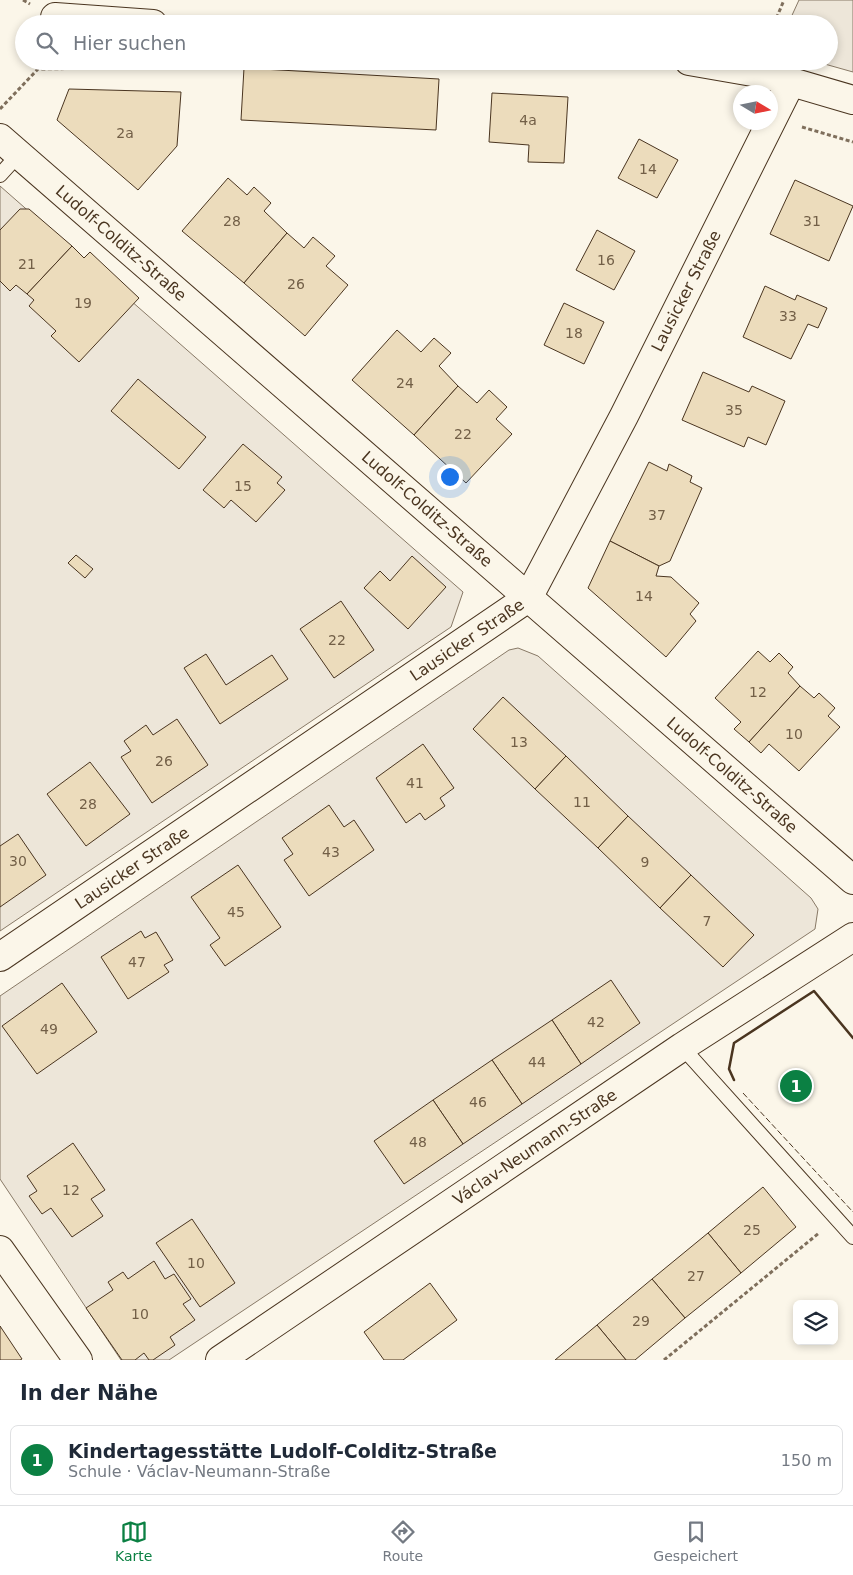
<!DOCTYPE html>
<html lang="de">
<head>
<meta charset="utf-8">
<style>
	body { margin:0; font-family:"DejaVu Sans",sans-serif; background:#f2f2f3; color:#1f2937 }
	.controls { position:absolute; right:15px; bottom:15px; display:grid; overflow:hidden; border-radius:8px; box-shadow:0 2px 8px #0003 }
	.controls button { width:45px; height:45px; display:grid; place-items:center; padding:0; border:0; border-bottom:1px solid #e0e1e3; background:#fff; color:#1f2937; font:25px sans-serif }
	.compass { position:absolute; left:733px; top:85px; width:45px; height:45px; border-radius:50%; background:#fff; box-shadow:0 2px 8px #0003; rotate:100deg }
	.you { position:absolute; left:449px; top:476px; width:18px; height:18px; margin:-12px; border:4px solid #fff; border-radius:50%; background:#1a73e8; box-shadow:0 0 0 8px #1a73e833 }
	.badge { display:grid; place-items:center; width:32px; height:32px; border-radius:50%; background:#0b8043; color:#fff; font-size:16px; font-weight:700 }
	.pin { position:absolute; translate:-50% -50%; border:2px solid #fff; box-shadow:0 1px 5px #0006 }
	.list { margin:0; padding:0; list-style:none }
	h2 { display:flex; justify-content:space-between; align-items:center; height:65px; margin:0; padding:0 20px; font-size:21px }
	h2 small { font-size:16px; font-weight:400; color:#747a83 }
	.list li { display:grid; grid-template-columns:32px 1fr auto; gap:15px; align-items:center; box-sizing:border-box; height:70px; margin:0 10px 10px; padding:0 10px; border:1px solid #e0e1e3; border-radius:8px }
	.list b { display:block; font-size:19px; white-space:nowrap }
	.list p { margin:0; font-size:16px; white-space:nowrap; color:#747a83 }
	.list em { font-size:16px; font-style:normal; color:#747a83 }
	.icon { flex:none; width:28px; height:28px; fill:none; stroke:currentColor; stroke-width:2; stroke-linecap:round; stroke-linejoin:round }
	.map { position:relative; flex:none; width:853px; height:1360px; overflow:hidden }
	.search { position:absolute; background:#fff; box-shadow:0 2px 8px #0003; left:15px; right:15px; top:15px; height:55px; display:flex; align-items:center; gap:12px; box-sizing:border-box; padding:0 18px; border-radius:28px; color:#747a83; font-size:19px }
	.sheet { height:145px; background:#fff }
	nav { display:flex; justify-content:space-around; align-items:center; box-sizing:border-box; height:70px; border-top:1px solid #e0e1e3; background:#fff; font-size:14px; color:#747a83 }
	nav a { display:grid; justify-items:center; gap:2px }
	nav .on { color:#0b8043 }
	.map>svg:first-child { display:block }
	.green { fill:#ede6d9; stroke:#887966 }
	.building { fill:#ecdcbc; stroke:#4a3520 }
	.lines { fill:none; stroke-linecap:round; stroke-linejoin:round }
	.lane-casing { stroke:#4a3520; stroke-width:16 }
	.street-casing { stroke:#4a3520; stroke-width:30 }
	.secondary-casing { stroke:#4a3520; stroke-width:30 }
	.path { stroke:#7f6f5c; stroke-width:3; stroke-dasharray:4 2.5; stroke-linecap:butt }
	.lane { stroke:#fbf6e9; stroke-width:14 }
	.street { stroke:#fbf6e9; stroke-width:28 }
	.secondary { stroke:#fbf6e9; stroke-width:28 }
	.fence { stroke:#4a3520; stroke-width:1; stroke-dasharray:6 2.5; stroke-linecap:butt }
	.wall { stroke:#4a3520; stroke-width:2.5 }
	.labels { text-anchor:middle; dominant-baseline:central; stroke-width:4; stroke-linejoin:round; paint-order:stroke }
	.number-label { font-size:14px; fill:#725f47 }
	.street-label { font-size:16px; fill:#4a3520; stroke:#fbf6e9 }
</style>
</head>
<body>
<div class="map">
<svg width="853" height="1360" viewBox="0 0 853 1360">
	<rect width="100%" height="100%" fill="#fbf6e9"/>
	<g class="green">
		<path d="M 799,0 L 853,0 L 853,72 L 814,61 L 829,61 L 829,24 L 788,24 Z"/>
		<path d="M 0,186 L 463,592 L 451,627 L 0,931 Z"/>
		<path d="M 518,648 L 538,656 L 811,898 L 818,909 L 815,929 L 169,1360 L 121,1360 L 0,1179 L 0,996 L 509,650 Z"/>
	</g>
	<g class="building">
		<path d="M 244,68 L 439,79 L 436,130 L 241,120 Z"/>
		<path d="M 69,89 L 181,92 L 177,146 L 138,190 L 57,120 Z"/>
		<path d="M 492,93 L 568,97 L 564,163 L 528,162 L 529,145 L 489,142 Z"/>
		<path d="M 639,139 L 678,160 L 657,198 L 618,178 Z"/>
		<path d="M 228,178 L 247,195 L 254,187 L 271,203 L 264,211 L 287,233 L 244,283 L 182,231 Z"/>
		<path d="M 795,180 L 853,206 L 829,261 L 770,234 Z"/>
		<path d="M 20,209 L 29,209 L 72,246 L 27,294 L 16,285 L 10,291 L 0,281 L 0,230 Z"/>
		<path d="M 597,230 L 635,251 L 614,290 L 576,270 Z"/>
		<path d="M 287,233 L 304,248 L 313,237 L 335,256 L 326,266 L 348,285 L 305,336 L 244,283 Z"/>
		<path d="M 72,246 L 84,258 L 90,252 L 139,298 L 79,362 L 51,336 L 56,331 L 29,306 L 34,300 L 27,294 Z"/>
		<path d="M 765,286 L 795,300 L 797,295 L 827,308 L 818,328 L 808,324 L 791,359 L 743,337 Z"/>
		<path d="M 564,303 L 604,322 L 584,364 L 544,345 Z"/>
		<path d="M 397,330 L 421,352 L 434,338 L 451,353 L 439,366 L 458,386 L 414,435 L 352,380 Z"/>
		<path d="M 703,372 L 749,392 L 752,386 L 785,401 L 766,445 L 748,437 L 744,447 L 682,420 Z"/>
		<path d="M 138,379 L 206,437 L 179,469 L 111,411 Z"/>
		<path d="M 458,386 L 477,403 L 489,390 L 507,407 L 496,419 L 512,434 L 466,483 L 414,435 Z"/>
		<path d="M 243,444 L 282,477 L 277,483 L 285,490 L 256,522 L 231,500 L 224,508 L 203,490 Z"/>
		<path d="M 649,462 L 667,471 L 669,464 L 692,476 L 690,482 L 702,488 L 670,561 L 659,566 L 610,541 Z"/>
		<path d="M 610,541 L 659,566 L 656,576 L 671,577 L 699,603 L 690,614 L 696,621 L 666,657 L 588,588 Z"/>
		<path d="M 76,555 L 93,569 L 85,578 L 68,563 Z"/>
		<path d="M 412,556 L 446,587 L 408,629 L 364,588 L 380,571 L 390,581 Z"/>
		<path d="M 341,601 L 374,650 L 334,678 L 300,629 Z"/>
		<path d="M 758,651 L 770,662 L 779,653 L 793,667 L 788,673 L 800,686 L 749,742 L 734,729 L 741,722 L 715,698 Z"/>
		<path d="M 206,654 L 226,685 L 272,655 L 288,679 L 220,724 L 184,668 Z"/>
		<path d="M 800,686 L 814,698 L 819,693 L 835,708 L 828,716 L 840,727 L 799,771 L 769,744 L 761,753 L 749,742 Z"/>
		<path d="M 503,697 L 566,756 L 535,789 L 473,729 Z"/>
		<path d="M 177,719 L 208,765 L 152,803 L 121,757 L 131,751 L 124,741 L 146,725 L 153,735 Z"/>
		<path d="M 423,744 L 454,788 L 440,798 L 445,806 L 425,820 L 420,813 L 406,823 L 376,778 Z"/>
		<path d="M 566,756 L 628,816 L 598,848 L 535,789 Z"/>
		<path d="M 90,762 L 130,814 L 86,846 L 47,794 Z"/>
		<path d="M 329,805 L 344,827 L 354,820 L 374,850 L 309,896 L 284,860 L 293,854 L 282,838 Z"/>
		<path d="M 628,816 L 691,875 L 660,908 L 598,848 Z"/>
		<path d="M 18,834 L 46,875 L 0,907 L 0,846 Z"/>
		<path d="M 238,865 L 281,927 L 225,966 L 210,945 L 220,938 L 191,897 Z"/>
		<path d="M 691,875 L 754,935 L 723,967 L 660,908 Z"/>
		<path d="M 141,931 L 145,938 L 156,932 L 173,960 L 164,965 L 169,972 L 128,999 L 101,957 Z"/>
		<path d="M 611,980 L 640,1023 L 581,1064 L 552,1020 Z"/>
		<path d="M 62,983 L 97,1032 L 37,1074 L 2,1026 Z"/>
		<path d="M 552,1020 L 581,1064 L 522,1104 L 492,1060 Z"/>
		<path d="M 492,1060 L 522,1104 L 463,1144 L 433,1100 Z"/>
		<path d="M 433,1100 L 463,1144 L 404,1184 L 374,1141 Z"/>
		<path d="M 73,1143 L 105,1190 L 91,1199 L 103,1216 L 72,1237 L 51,1208 L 42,1214 L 29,1196 L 37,1191 L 27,1176 Z"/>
		<path d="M 763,1187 L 796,1227 L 741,1273 L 708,1233 Z"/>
		<path d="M 192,1219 L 235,1283 L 200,1307 L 156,1243 Z"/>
		<path d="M 708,1233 L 741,1273 L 685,1318 L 652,1279 Z"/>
		<path d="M 154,1261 L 165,1279 L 174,1274 L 191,1299 L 183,1304 L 195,1320 L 170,1337 L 175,1345 L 153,1360 L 149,1360 L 144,1353 L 135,1360 L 122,1360 L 86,1308 L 113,1290 L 108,1282 L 123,1272 L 128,1279 Z"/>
		<path d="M 652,1279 L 685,1318 L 635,1360 L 626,1360 L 597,1325 Z"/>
		<path d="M 430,1283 L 457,1320 L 403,1360 L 384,1360 L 364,1332 Z"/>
		<path d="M 597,1325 L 626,1360 L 555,1360 Z"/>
		<path d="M 0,1326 L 22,1359 L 20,1360 L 0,1360 Z"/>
	</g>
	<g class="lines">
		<defs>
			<g id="lane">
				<path d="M 0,175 L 19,154"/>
				<path d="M 682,1047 L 853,1237"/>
			</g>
			<g id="street">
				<path d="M 55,17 L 153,24"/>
				<path d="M 689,61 L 764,74 L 853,100"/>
				<path d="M 0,957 L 528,598 L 624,416 L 791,82"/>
				<path d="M 0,1250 L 78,1360"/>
				<path d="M 220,1360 L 682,1047 L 853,937"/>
			</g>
			<path id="secondary" d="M 0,138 L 853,880"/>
		</defs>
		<use href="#lane" class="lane-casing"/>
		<use href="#street" class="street-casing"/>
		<use href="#secondary" class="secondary-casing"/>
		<g class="path">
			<path d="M 23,0 L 30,4"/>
			<path d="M 774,24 L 784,0"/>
			<path d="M 0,109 L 38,69 L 99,68 L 107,61"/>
			<path d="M 802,127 L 853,142"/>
			<path d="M 664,1360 L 819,1233"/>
		</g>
		<use href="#lane" class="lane"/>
		<use href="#street" class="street"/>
		<use href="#secondary" class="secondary"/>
		<path class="fence" d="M 743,1093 L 853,1212"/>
		<path class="wall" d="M 734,1080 L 729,1069 L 734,1043 L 814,991 L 853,1038"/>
	</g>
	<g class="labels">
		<g class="number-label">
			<text x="528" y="120">4a</text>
			<text x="125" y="133">2a</text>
			<text x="648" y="169">14</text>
			<text x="232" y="221">28</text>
			<text x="812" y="221">31</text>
			<text x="606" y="260">16</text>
			<text x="27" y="264">21</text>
			<text x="296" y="284">26</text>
			<text x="83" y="303">19</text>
			<text x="788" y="316">33</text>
			<text x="574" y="333">18</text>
			<text x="405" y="383">24</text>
			<text x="734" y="410">35</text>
			<text x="463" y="434">22</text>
			<text x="243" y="486">15</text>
			<text x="657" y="515">37</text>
			<text x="644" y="596">14</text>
			<text x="337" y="640">22</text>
			<text x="758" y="692">12</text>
			<text x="794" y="734">10</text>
			<text x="519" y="742">13</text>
			<text x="164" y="761">26</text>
			<text x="415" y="783">41</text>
			<text x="582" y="802">11</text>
			<text x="88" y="804">28</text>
			<text x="331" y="852">43</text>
			<text x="18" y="861">30</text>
			<text x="645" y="862">9</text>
			<text x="236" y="912">45</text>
			<text x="707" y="921">7</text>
			<text x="137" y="962">47</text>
			<text x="596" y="1022">42</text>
			<text x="49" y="1029">49</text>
			<text x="537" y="1062">44</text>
			<text x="478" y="1102">46</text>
			<text x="418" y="1142">48</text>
			<text x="71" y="1190">12</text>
			<text x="752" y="1230">25</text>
			<text x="196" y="1263">10</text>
			<text x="696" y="1276">27</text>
			<text x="140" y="1314">10</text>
			<text x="641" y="1321">29</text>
		</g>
		<g class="street-label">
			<text transform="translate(121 243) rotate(41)">Ludolf-Colditz-Straße</text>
			<text transform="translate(686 291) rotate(-63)">Lausicker Straße</text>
			<text transform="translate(427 509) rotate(41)">Ludolf-Colditz-Straße</text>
			<text transform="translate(467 640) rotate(-34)">Lausicker Straße</text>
			<text transform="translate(732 775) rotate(41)">Ludolf-Colditz-Straße</text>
			<text transform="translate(132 868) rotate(-34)">Lausicker Straße</text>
			<text transform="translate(535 1147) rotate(-34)">Václav-Neumann-Straße</text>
		</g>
	</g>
</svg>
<div class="controls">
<button><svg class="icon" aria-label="layers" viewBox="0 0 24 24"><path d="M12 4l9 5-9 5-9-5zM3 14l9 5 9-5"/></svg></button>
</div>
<svg class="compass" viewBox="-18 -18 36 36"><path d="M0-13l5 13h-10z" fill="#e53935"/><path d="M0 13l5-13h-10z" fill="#747a83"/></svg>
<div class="you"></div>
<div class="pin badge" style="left:796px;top:1086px">1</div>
<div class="search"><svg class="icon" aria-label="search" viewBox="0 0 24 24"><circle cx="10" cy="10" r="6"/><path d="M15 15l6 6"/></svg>Hier suchen</div>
</div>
<section class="sheet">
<h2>In der Nähe<small></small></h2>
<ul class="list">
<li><span class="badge">1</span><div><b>Kindertagesstätte Ludolf-Colditz-Straße</b><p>Schule · Václav-Neumann-Straße</p></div><em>150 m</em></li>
</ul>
</section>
<nav>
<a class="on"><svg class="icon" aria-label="map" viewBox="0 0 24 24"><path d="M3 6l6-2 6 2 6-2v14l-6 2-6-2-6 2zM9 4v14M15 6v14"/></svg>Karte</a>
<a><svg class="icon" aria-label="directions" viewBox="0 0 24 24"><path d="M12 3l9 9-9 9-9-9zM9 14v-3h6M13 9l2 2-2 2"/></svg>Route</a>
<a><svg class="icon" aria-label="saved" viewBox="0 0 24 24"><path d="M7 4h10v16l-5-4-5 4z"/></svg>Gespeichert</a>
</nav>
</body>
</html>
